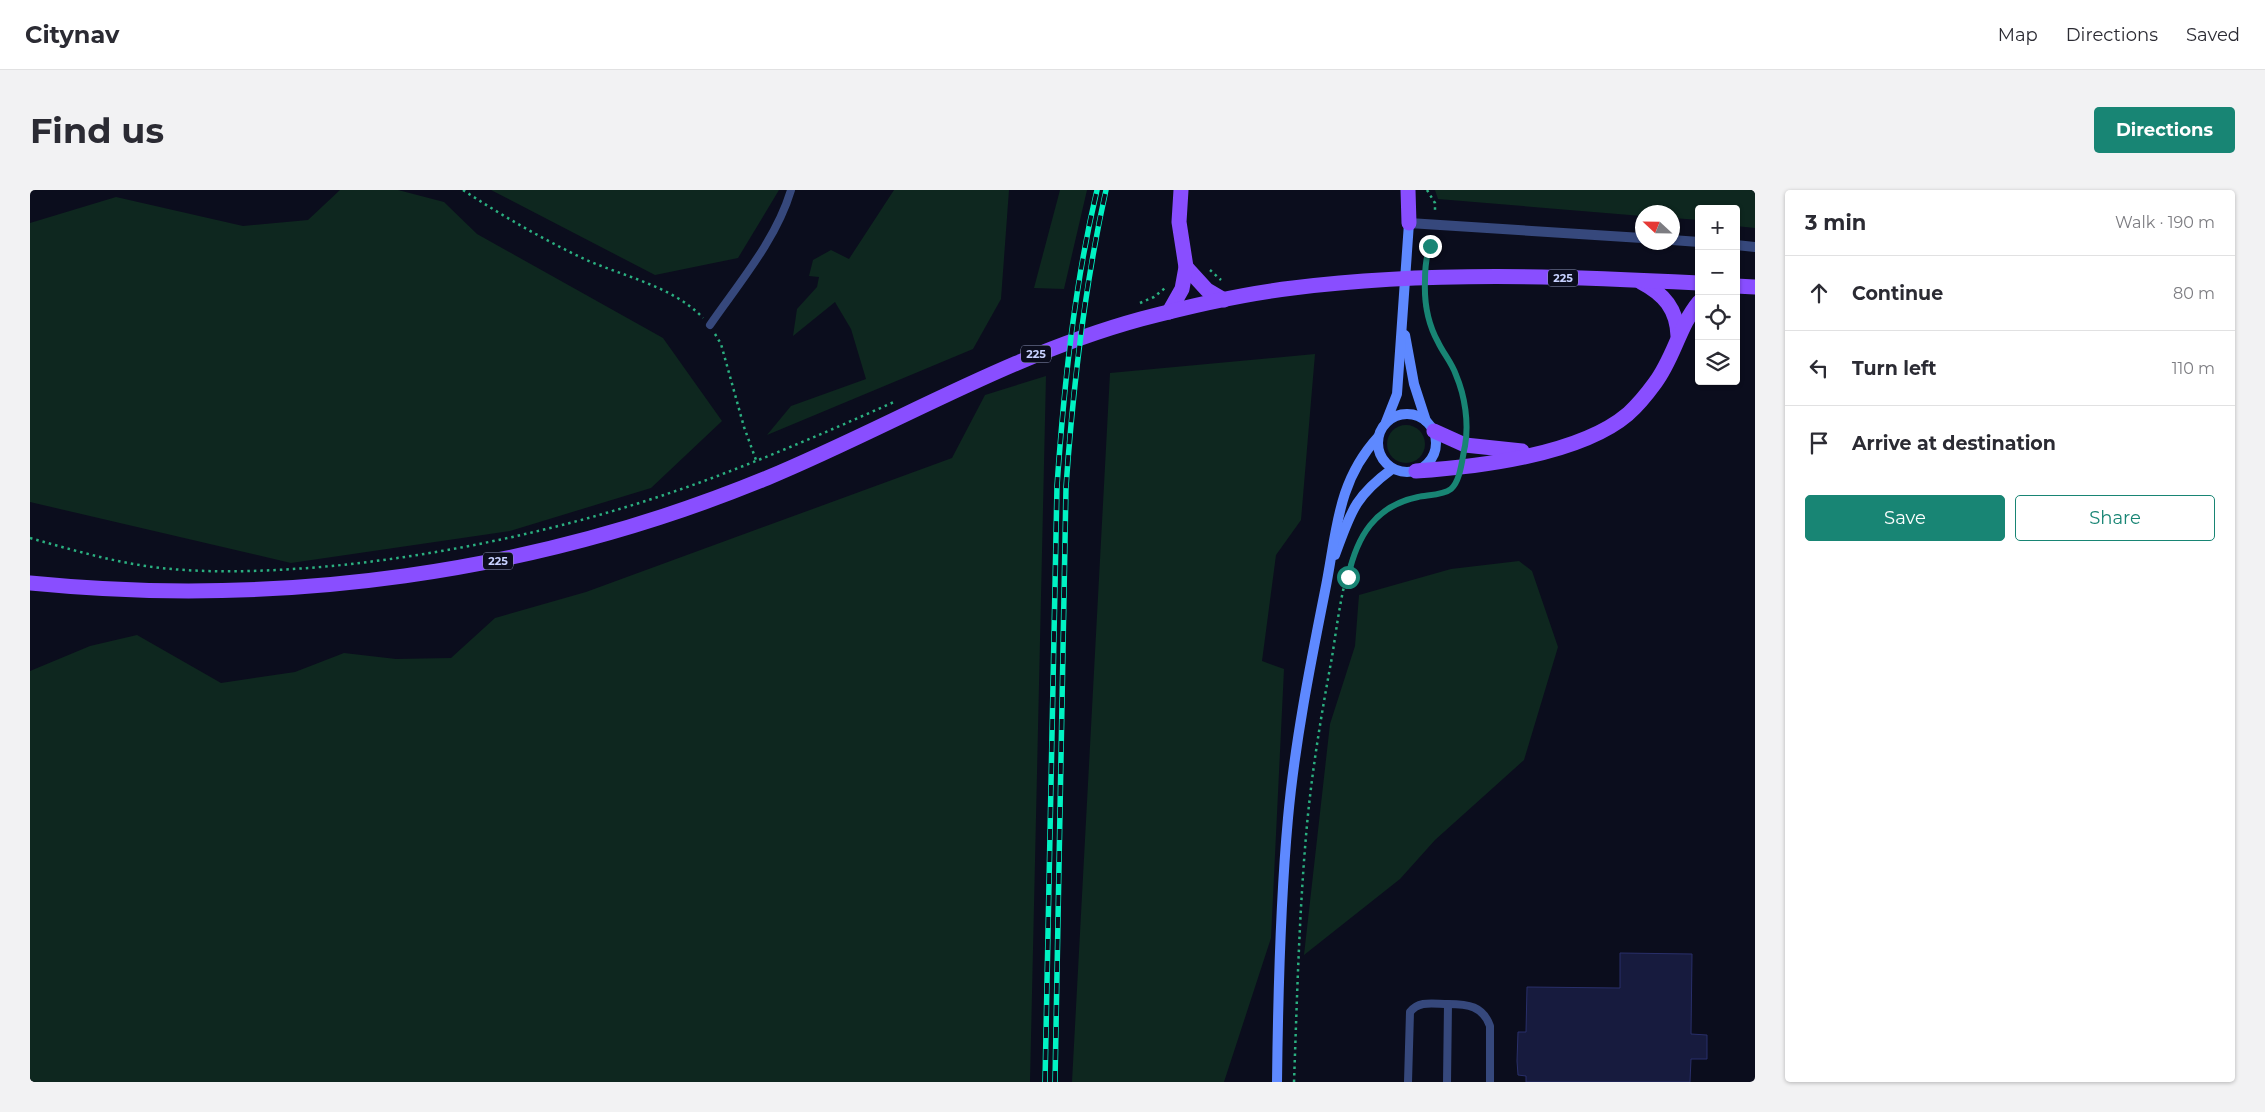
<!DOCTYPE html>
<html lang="en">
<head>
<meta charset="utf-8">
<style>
	body { margin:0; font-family:Montserrat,sans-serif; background:#f2f2f3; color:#2b2b33 }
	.controls { position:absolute; right:15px; top:15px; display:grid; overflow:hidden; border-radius:5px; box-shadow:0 1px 4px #0004 }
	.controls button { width:45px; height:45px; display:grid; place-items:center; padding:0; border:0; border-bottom:1px solid #e1e1e2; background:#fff; color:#2b2b33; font:25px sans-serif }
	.compass { position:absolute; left:1605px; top:15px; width:45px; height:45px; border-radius:50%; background:#fff; box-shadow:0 1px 4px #0004; rotate:292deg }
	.stop { position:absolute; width:15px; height:15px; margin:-11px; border:4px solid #188574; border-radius:50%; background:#fff }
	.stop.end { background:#188574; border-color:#fff; box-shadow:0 1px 5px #0008 }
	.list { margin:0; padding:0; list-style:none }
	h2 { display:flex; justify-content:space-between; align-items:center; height:65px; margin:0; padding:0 20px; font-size:21px }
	h2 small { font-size:16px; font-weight:400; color:#7c7c81 }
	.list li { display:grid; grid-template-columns:32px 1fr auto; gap:15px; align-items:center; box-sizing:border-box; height:75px; padding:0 20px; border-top:1px solid #e1e1e2 }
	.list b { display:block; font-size:19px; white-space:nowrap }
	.list em { font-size:16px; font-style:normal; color:#7c7c81 }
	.actions { display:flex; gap:10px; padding:15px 20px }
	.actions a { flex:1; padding:11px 0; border:1px solid #188574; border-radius:5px; text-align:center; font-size:18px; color:#188574 }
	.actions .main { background:#188574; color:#fff }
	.icon { flex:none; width:28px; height:28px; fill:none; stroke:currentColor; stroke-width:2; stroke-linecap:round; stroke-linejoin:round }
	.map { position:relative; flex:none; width:1725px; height:892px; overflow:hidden; border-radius:5px }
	header { display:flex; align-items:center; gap:30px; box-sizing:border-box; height:70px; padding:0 25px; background:#fff; border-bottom:1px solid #e1e1e2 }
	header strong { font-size:24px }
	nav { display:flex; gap:28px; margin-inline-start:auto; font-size:18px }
	.intro { display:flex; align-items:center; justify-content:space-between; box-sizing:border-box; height:120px; padding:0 30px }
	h1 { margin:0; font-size:35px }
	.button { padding:12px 22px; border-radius:5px; background:#188574; color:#fff; font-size:18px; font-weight:700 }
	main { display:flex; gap:30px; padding:0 30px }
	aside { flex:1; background:#fff; border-radius:5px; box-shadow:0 1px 4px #0004 }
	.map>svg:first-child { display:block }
	.green { fill:#0e271f }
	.building { fill:#171b3e; stroke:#292f6a }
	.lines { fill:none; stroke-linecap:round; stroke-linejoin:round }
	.path { stroke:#2baf80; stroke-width:2.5; stroke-dasharray:2.5 4; stroke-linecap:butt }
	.lane { stroke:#36487c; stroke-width:8 }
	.street { stroke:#36487c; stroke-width:10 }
	.secondary { stroke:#5e89ff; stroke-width:10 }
	.primary { stroke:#894eff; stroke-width:15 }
	.rail-casing { stroke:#00f2c3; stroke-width:5.5 }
	.rail { stroke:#0b0d1d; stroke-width:4; stroke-dasharray:11; stroke-linecap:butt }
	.route { stroke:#188574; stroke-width:6 }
	.labels { text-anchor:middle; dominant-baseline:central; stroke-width:4; stroke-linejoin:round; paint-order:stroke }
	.shield { fill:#0b0d1d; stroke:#8f96bb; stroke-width:1 }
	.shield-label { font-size:11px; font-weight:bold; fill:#c7d1ff }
</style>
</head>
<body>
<header>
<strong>Citynav</strong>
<nav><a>Map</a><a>Directions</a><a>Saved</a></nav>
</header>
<div class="intro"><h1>Find us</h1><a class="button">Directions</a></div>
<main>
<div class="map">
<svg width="1725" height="892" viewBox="0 0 1725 892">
	<rect width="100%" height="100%" fill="#0b0d1d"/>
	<g class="green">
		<path d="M 310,0 L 368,0 L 414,12 L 447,44 L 633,148 L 692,231 L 621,298 L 480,341 L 261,373 L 0,312 L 0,33 L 86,7 L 213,36 L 278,30 Z"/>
		<path d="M 461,0 L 749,0 L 708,68 L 625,85 Z"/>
		<path d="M 864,0 L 979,0 L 971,109 L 943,159 L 737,245 L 761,216 L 836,189 L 821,139 L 805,112 L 763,146 L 767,119 L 787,97 L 789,87 L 779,86 L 783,70 L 801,60 L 819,69 Z"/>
		<path d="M 1030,0 L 1057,0 L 1034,99 L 1004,98 Z"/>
		<path d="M 1405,0 L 1725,0 L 1725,38 L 1706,36 L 1706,19 L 1669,19 L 1669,30 L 1643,28 L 1642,22 L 1612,22 L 1612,26 L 1408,9 Z"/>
		<path d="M 1285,164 L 1271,330 L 1246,365 L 1232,471 L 1254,479 L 1241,748 L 1194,892 L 1042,892 L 1080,183 Z"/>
		<path d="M 1016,186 L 1000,892 L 0,892 L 0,481 L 60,456 L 107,445 L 191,493 L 265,482 L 314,463 L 366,469 L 421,468 L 465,428 L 556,402 L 922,268 L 955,205 Z"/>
		<circle cx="1376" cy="254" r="19"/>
		<path d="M 1489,371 L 1502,381 L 1528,457 L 1494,570 L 1405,650 L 1370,689 L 1274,765 L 1300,534 L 1325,456 L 1329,405 L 1421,379 Z"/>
	</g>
	<path class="building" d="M 1590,763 L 1662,764 L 1661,844 L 1677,845 L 1677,869 L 1661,869 L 1660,892 L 1496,892 L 1496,886 L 1488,885 L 1487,871 L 1488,842 L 1496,842 L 1497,797 L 1590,798 Z"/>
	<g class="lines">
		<g class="path">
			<path d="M 433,0 C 471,25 509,47 550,67 C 590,86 642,95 673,128"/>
			<path d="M 1397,0 L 1405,13 L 1405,23"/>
			<path d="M 1395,74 L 1404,46"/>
			<path d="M 1180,80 L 1191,90"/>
			<path d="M 1394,102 C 1393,133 1413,157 1426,184 C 1434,200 1437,222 1436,240"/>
			<path d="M 1110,113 L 1124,107 L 1135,98"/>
			<path d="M 685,144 L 691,154 L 714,237 L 726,270"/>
			<path d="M 0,348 C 43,360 86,373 131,378 C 187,384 245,381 302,376 C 433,363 566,332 690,285 C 748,263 806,238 864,212"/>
			<path d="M 1264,892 C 1267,810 1269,728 1276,646 C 1281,586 1291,526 1302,467 C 1308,430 1313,382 1330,349 C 1340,329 1360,315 1382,308 C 1396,304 1418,307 1426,292"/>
		</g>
		<g class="lane">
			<path d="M 680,135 C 709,93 746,50 761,0"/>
			<path d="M 1418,814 C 1438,814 1453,816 1460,836 L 1460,892"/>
			<path d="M 1378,892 L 1380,822 C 1389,810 1404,814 1418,814 L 1417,892"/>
		</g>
		<g class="street">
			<path d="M 1379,33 L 1612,48"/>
			<path d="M 1642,50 L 1669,52"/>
			<path d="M 1706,55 L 1725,57"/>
		</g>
		<g class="secondary">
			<path d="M 1375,145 L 1384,194 L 1396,231"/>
			<circle cx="1377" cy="253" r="29"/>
			<path d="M 1356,232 L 1367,204 L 1379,33"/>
			<path d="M 1305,365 C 1321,322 1324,307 1362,279"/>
			<path d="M 1247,892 C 1248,804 1250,716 1258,628 C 1265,552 1280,476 1295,401 C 1307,343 1306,293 1348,247"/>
		</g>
		<g class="primary">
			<path d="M 1378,0 L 1379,33"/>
			<path d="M 1156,77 L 1177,100 L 1194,110"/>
			<path d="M 1611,92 C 1634,104 1647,119 1648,146"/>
			<path d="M 1706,96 L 1725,97"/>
			<path d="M 1139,122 L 1152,99 L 1156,77 L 1149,32 L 1151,0"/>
			<path d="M 1404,241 L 1435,255 L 1492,261"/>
			<path d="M 1386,281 C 1447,277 1550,265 1598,224 C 1608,215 1617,204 1625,193 C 1644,168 1649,136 1669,112"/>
			<path d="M 0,393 C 250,418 504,384 737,288 C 862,236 979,165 1111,129 C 1160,116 1212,104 1263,98 C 1397,81 1535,86 1669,93"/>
		</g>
		<defs>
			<g id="rail">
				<path d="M 1015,892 L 1027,296 C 1034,196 1044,97 1067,0"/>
				<path d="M 1025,892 L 1036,297 C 1043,197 1054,98 1076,0"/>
			</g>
		</defs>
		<use href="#rail" class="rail-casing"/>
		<use href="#rail" class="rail"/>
	</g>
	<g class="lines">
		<path class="route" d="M 1318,387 C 1327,346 1345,316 1388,307 C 1397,305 1414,305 1421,299 C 1431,290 1432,268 1435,256 C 1439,233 1435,206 1426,185 C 1422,173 1413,163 1408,152 C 1397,132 1394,112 1395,90 C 1395,78 1396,67 1400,56"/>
	</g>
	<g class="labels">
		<g class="shield">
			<rect x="1518" y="79.5" width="30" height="17" rx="4"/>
			<rect x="991" y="155.5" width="30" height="17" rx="4"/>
			<rect x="453" y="362.5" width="30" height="17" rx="4"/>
		</g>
		<g class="shield-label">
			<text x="1533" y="88">225</text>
			<text x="1006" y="164">225</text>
			<text x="468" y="371">225</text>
		</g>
	</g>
</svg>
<div class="controls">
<button>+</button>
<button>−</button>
<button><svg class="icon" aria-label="locate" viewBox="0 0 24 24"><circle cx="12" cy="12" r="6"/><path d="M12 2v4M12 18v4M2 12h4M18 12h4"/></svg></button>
<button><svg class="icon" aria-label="layers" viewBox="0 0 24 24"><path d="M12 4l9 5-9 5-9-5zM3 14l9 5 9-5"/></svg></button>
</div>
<svg class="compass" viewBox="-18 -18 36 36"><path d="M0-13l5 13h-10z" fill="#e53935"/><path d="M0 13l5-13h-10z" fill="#7c7c81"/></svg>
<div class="stop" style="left:1318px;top:387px"></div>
<div class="stop end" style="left:1400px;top:56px"></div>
</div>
<aside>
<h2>3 min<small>Walk · 190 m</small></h2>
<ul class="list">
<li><svg class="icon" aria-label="ahead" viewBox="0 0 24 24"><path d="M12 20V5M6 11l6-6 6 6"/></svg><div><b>Continue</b></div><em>80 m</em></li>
<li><svg class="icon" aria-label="left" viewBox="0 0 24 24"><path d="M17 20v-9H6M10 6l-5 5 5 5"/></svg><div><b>Turn left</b></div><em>110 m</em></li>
<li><svg class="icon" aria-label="arrive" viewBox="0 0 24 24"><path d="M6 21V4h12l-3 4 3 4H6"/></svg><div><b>Arrive at destination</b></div></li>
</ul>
<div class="actions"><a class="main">Save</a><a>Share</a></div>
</aside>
</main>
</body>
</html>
